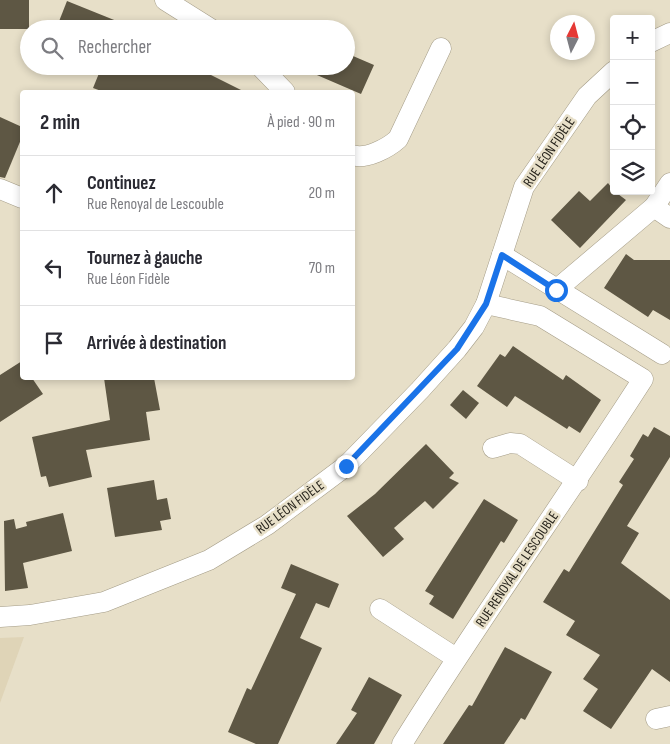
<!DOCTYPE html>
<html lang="fr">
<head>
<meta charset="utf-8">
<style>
	body { margin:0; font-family:"Sofia Sans Condensed",sans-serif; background:#f7f7f7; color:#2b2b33 }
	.controls { position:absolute; right:15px; top:15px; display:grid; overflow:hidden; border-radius:5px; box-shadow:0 2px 8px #0003 }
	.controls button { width:45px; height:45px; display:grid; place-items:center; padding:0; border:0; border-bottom:1px solid #e1e1e2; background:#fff; color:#2b2b33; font:25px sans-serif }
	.compass { position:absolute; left:550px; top:15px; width:45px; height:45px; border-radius:50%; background:#fff; box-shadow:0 2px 8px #0003; rotate:6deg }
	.stop { position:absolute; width:15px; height:15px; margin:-11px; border:4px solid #1a73e8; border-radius:50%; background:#fff }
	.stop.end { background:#1a73e8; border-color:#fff; box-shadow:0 1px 5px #0008 }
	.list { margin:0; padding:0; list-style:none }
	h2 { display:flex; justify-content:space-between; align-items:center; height:65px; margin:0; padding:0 20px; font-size:21px }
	h2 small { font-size:16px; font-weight:400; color:#7c7c81 }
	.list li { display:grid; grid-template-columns:32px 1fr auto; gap:15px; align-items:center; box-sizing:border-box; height:75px; padding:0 20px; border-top:1px solid #e1e1e2 }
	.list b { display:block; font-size:19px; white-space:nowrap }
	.list p { margin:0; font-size:16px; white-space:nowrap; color:#7c7c81 }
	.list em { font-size:16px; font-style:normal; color:#7c7c81 }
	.icon { flex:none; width:28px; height:28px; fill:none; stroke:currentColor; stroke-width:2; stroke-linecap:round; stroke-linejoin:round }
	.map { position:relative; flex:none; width:670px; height:744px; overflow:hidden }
	.search { position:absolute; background:#fff; box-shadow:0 2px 8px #0003; left:20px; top:20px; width:335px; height:55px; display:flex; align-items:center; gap:12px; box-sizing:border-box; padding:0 18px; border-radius:28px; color:#7c7c81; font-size:19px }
	.panel { position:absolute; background:#fff; box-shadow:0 2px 8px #0003; left:20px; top:90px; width:335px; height:290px; border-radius:5px }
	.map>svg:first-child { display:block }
	.built { fill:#dfd4b7 }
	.building { fill:#5e5744 }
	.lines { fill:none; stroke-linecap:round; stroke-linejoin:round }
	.minor-casing { stroke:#a49c87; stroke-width:21 }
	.minor { stroke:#fff; stroke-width:20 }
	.route { stroke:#1a73e8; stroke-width:6 }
	.labels { text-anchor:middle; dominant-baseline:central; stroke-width:5; stroke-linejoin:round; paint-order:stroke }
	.street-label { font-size:14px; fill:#28251d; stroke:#e7dfc8 }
</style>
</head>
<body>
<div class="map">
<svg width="670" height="744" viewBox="0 0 670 744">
	<rect width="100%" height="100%" fill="#e7dfc8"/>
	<path class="built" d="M 24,637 L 0,703 L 0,638 Z"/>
	<g class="building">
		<rect x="0" y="0" width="29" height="29"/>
		<path d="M 67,1 L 134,28 L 134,29 L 56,29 Z"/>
		<path d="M 346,53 L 374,65 L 361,94 L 296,66 L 346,66 Z"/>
		<path d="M 102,66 L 193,66 L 245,92 L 104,92 L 93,88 Z"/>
		<path d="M 0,117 L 22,127 L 22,137 L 5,178 L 0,177 Z"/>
		<path d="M 608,183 L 614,191 L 626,200 L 580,248 L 551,220 L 579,191 L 590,201 Z"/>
		<path d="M 626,254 L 634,260 L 670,260 L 670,320 L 653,310 L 648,317 L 604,288 Z"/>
		<path d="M 513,346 L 563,380 L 566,375 L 601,400 L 580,433 L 569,426 L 567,429 L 515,396 L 507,407 L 477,386 L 500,354 L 505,357 Z"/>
		<path d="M 22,361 L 22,378 L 32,378 L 43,394 L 0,422 L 0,375 Z"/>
		<path d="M 104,378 L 154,378 L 160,410 L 146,412 L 150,440 L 86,450 L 92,477 L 49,487 L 46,476 L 41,477 L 32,437 L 110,420 Z"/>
		<path d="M 463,390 L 479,403 L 466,419 L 450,405 Z"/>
		<path d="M 654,427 L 670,436 L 670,457 L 627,526 L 639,533 L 621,563 L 670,600 L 670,682 L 652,669 L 611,729 L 583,711 L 598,689 L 583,679 L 600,655 L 566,635 L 575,621 L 543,602 L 564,569 L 569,572 L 623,485 L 619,482 L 634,459 L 630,456 L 643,434 L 648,437 Z"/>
		<path d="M 426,444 L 454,473 L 449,478 L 459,483 L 433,509 L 425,501 L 394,528 L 404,539 L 383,557 L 347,516 L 375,494 Z"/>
		<path d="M 154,480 L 157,500 L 167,498 L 171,519 L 160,521 L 162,530 L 115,537 L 107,488 Z"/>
		<path d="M 484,499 L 518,520 L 504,543 L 501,541 L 453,619 L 429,604 L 434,596 L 425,591 Z"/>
		<path d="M 63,513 L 72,551 L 23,563 L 28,588 L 5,591 L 4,521 L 14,519 L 16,529 L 27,526 L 26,522 Z"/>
		<path d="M 291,564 L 339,584 L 329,608 L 316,603 L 300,638 L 322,648 L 278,744 L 256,744 L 228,732 L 247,688 L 251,690 L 296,594 L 281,588 Z"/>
		<path d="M 505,647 L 552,672 L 525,720 L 521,718 L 504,744 L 443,744 L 469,705 L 472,706 Z"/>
		<path d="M 369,677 L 402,695 L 374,744 L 336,744 L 357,713 L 351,710 Z"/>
	</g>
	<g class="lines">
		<defs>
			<g id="minor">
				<path d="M 165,0 L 211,29"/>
				<path d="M 651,42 L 670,33"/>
				<path d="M 260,66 L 285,92"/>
				<path d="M 352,155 C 366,160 388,148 398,139 L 441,48"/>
				<path d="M 0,189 L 22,198"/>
				<path d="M 654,207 L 670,218"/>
				<path d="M 502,255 L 662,354"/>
				<path d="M 556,290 L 654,207 L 670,183"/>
				<path d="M 493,448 L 510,443 L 520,444 L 578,481"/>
				<path d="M 380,609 L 456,658"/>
				<path d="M 0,617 L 30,615 L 104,602 L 209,560 L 267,525 L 346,466 L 420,390 L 457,349 L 474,327 L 486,304 L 524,187 L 587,96 L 614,71"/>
				<path d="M 656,719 L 670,716"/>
				<path d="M 402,744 C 479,620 564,502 643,379 L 540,316 L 486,304"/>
			</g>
		</defs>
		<use href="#minor" class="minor-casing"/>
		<use href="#minor" class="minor"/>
	</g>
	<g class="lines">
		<path class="route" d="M 346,466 L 457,349 L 486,304 L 502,255 L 556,290"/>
	</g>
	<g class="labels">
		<g class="street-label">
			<text transform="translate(549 152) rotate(-56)">RUE LÉON FIDÈLE</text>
			<text transform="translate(290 507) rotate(-36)">RUE LÉON FIDÈLE</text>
			<text transform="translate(517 569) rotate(-56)">RUE RENOYAL DE LESCOUBLE</text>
		</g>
	</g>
</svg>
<div class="controls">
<button>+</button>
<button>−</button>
<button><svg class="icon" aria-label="locate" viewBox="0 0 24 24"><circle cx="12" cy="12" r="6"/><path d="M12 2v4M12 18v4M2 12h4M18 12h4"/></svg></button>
<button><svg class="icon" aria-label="layers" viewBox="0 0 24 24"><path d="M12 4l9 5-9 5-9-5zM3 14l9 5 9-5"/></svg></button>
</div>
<svg class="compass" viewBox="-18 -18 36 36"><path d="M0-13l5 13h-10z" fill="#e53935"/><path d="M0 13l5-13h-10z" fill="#7c7c81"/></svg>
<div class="stop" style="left:556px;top:290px"></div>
<div class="stop end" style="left:346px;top:466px"></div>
<div class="search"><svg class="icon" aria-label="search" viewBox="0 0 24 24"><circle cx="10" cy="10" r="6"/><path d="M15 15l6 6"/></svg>Rechercher</div>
<section class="panel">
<h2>2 min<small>À pied · 90 m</small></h2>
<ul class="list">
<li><svg class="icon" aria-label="ahead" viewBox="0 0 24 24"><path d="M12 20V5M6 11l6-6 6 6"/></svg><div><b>Continuez</b><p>Rue Renoyal de Lescouble</p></div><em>20 m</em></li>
<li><svg class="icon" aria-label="left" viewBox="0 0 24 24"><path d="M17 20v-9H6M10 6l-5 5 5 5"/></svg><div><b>Tournez à gauche</b><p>Rue Léon Fidèle</p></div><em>70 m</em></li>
<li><svg class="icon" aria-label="arrive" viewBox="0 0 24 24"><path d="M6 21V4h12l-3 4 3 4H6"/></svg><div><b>Arrivée à destination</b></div></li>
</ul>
</section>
</div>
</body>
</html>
